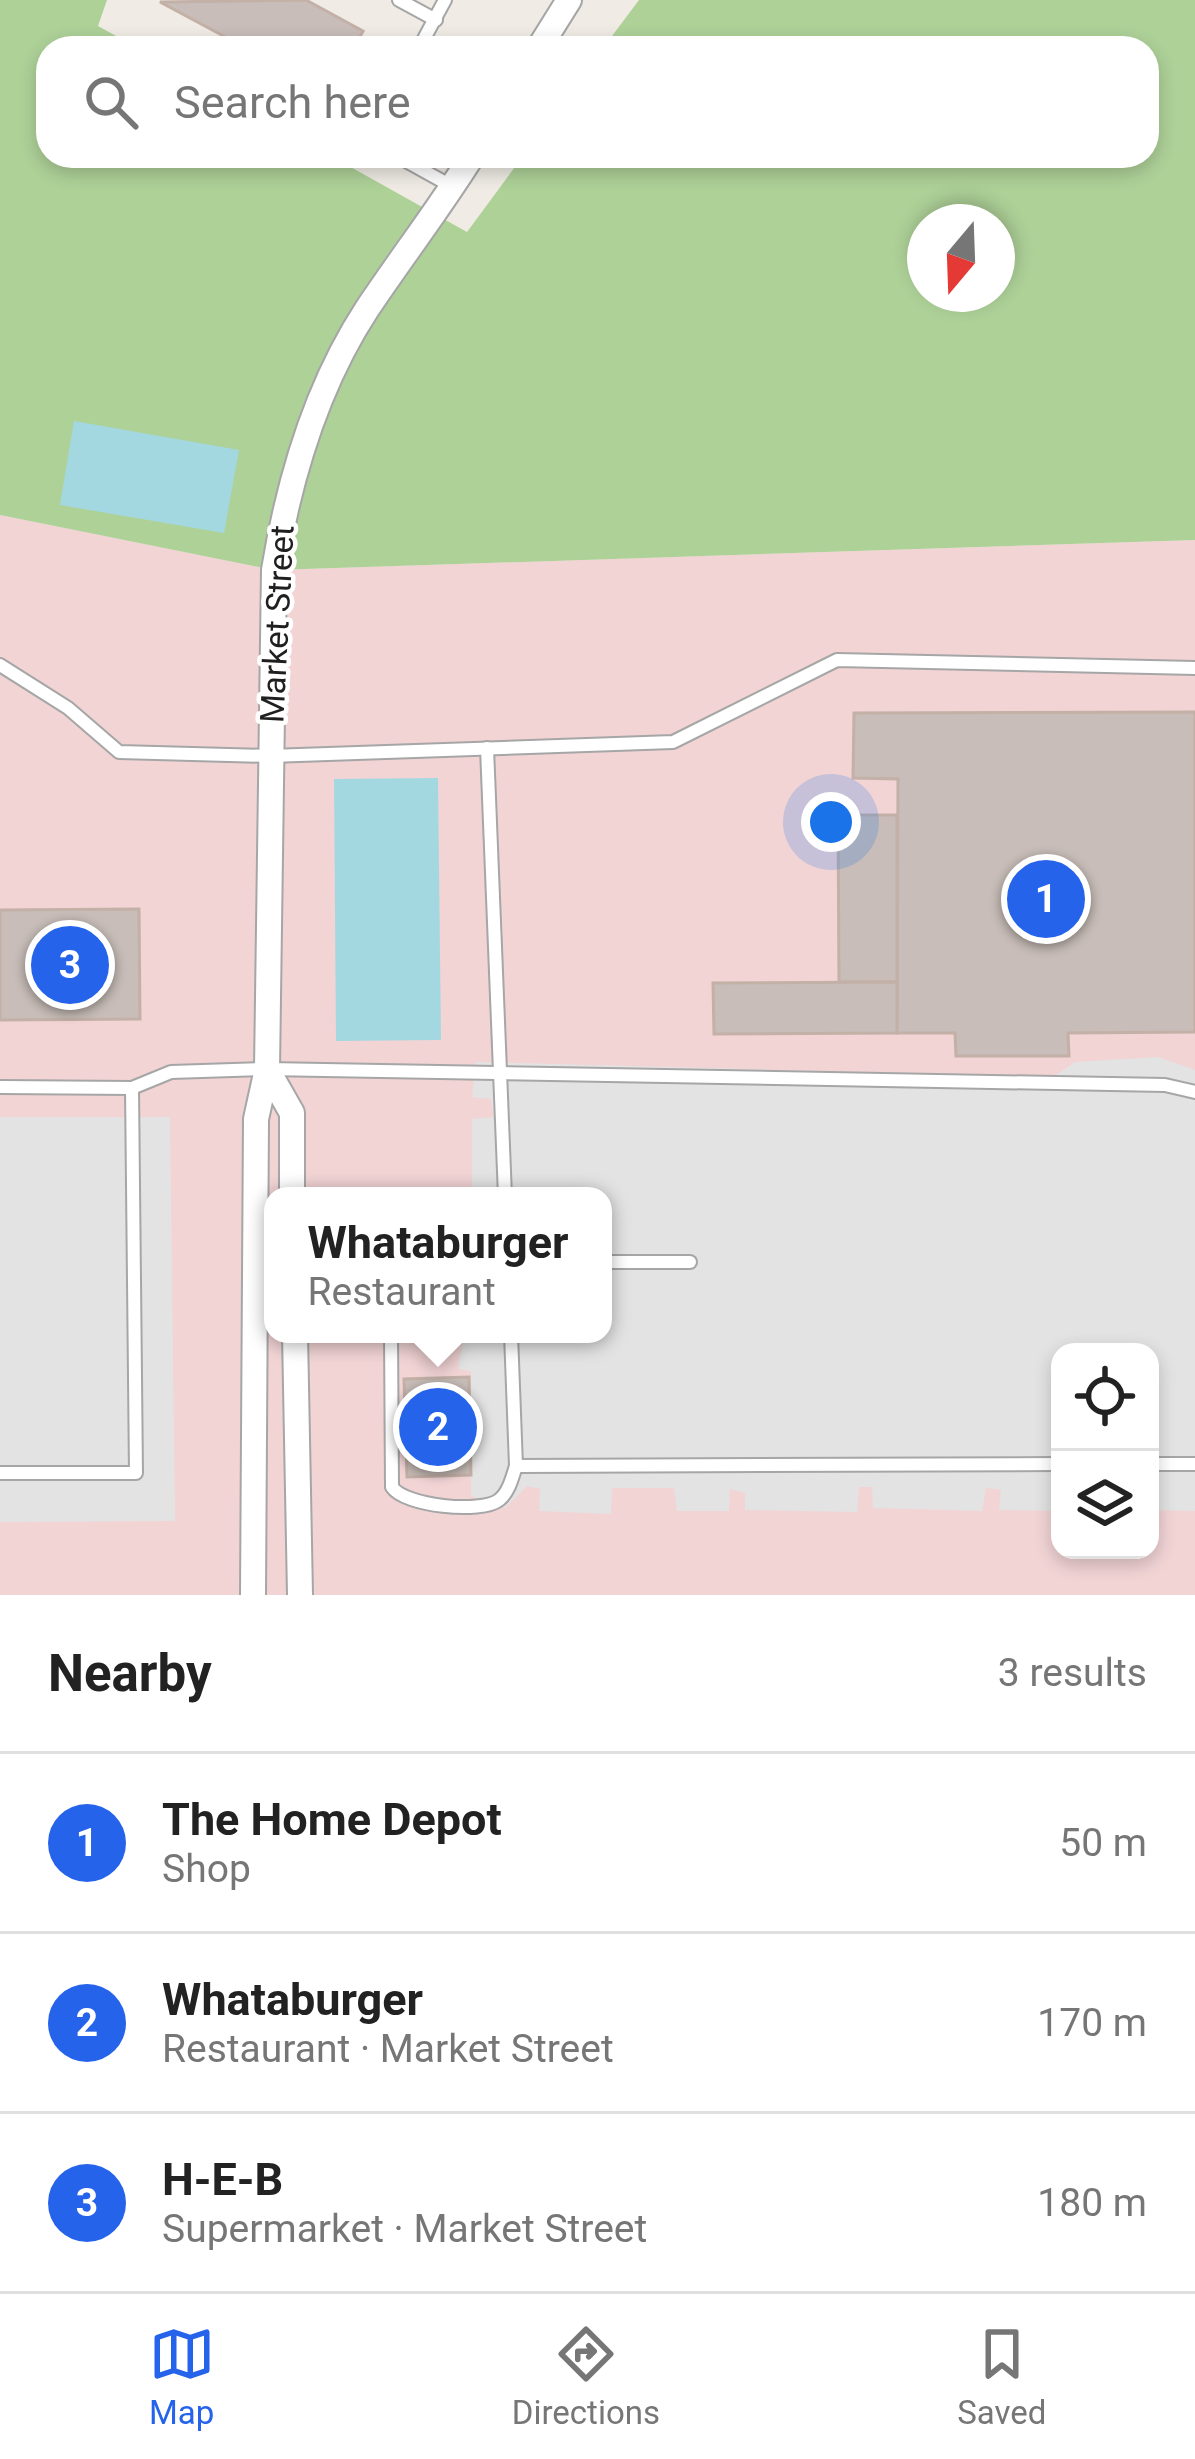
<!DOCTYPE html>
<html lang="en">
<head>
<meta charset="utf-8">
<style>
	body { margin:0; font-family:Roboto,sans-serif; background:#f2f2f2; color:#222 }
	.controls { position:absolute; right:36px; bottom:36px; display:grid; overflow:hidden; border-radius:24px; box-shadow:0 6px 18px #0003 }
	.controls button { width:108px; height:108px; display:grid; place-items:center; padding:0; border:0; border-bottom:3px solid #e0e0e0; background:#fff; color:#222; font:60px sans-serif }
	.compass { position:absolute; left:907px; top:204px; width:108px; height:108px; border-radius:50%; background:#fff; box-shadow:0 6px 18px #0003; rotate:199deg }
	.you { position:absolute; left:831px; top:822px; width:42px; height:42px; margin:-30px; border:9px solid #fff; border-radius:50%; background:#1a73e8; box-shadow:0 0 0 18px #1a73e833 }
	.badge { display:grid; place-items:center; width:78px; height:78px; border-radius:50%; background:#2563eb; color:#fff; font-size:39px; font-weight:700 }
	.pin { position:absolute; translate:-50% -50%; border:6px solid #fff; box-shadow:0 3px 12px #0006 }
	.popup { position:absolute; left:264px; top:1187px; width:348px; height:156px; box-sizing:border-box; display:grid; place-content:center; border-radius:24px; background:#fff; filter:drop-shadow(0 3px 9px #0005); font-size:39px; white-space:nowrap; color:#767676 }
	.popup b { font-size:45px; color:#222 }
	.popup::after { content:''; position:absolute; left:50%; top:100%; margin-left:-24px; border:24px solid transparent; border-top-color:#fff }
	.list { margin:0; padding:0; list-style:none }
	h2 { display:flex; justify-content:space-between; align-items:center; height:156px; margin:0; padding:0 48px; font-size:51px }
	h2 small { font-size:39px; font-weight:400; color:#767676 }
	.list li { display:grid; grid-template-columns:78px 1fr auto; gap:36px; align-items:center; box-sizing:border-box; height:180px; padding:0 48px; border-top:3px solid #e0e0e0 }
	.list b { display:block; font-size:45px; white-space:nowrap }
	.list p { margin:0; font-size:39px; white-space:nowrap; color:#767676 }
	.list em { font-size:39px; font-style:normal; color:#767676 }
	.icon { flex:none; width:66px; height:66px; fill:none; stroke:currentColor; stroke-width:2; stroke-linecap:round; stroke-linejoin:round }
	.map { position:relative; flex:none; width:1195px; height:1595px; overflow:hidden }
	.search { position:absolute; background:#fff; box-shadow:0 6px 18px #0003; left:36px; right:36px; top:36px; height:132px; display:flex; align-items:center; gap:30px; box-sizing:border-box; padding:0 42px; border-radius:36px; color:#767676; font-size:45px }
	.sheet { height:696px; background:#fff }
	nav { display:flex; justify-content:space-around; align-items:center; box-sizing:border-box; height:168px; border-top:3px solid #e0e0e0; background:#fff; font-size:33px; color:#767676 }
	nav a { display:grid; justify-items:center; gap:6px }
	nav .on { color:#2563eb }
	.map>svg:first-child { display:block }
	.commercial { fill:#f2d4d5; fill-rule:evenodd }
	.forest { fill:#aed198; fill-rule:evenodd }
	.parking { fill:#e3e3e3 }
	.water { fill:#a4d8e0 }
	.building { fill:#c8bdb8; stroke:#c3b0a7; stroke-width:3 }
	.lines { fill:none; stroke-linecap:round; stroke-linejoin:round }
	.service-casing { stroke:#a6a6a6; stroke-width:16 }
	.minor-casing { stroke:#a6a6a6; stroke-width:28 }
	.service { stroke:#fff; stroke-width:12 }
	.minor { stroke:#fff; stroke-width:24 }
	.labels { text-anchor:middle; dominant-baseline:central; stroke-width:9; stroke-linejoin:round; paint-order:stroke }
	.street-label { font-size:33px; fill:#1f1f1f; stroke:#fff }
</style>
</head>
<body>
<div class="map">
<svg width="1195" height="1595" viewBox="0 0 1195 1595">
	<rect width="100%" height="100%" fill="#f0ece5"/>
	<path class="commercial" d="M 0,515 L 274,570 L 1195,540 L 1195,1595 L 0,1595 ZM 273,1196 L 603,1196 L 603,1334 L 273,1334 ZM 1060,1352 L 1150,1352 L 1150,1550 L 1060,1550 Z"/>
	<path class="forest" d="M 0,0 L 107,0 L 98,26 L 138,48 L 48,48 L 48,156 L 331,156 L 467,232 L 523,156 L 1147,156 L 1147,48 L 603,48 L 639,0 L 1195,0 L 1195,540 L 274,570 L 0,515 ZM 925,222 L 997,222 L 997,294 L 925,294 Z"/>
	<g class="parking">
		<path d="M 1158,1057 L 1195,1070 L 1195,1511 L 1150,1510 L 1150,1352 L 1060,1352 L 1060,1511 L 999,1510 L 1001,1490 L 986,1488 L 982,1511 L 873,1508 L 872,1487 L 859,1487 L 857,1512 L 745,1510 L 745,1493 L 730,1489 L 729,1511 L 677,1511 L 674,1488 L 612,1488 L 611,1514 L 539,1511 L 540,1489 L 527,1486 L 505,1508 L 471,1496 L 471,1371 L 458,1369 L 463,1342 L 481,1334 L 603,1334 L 603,1196 L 472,1196 L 472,1119 L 494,1117 L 491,1099 L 472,1097 L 476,1062 L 1053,1077 L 1075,1062 Z"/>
		<path d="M 0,1117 L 170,1117 L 175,1521 L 0,1522 Z"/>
	</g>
	<g class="water">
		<path d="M 74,421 L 239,450 L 224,533 L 60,505 Z"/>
		<path d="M 438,778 L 441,1040 L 336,1041 L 334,779 Z"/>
	</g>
	<g class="building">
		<path d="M 306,0 L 363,31 L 354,48 L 246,48 L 160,2 Z"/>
		<path d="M 1195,712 L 1195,1032 L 1068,1033 L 1069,1056 L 956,1056 L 955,1033 L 897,1033 L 898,779 L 853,778 L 854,713 Z"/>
		<path d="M 838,815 L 897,815 L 897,982 L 839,982 Z"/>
		<path d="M 139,909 L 140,1019 L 0,1020 L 0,910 Z"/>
		<path d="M 897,982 L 897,1033 L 714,1034 L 713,983 Z"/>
		<path d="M 469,1377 L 471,1475 L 407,1477 L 404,1379 Z"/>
	</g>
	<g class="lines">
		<defs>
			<g id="service">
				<path d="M 399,0 L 436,20"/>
				<path d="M 419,48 L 445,0"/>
				<path d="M 397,156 L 453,187"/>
				<path d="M 0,665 L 68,708 L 119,752 L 270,756 L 673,742 L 837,660 L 1195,668"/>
				<path d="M 487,748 L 505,1196"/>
				<path d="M 0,1087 L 132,1088 L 171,1072 L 267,1069 L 1165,1085 L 1195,1092"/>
				<path d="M 603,1262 L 690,1262"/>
				<path d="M 391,1334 L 392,1487 C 404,1506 481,1514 499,1500 C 509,1492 512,1478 516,1466"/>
				<path d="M 511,1334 L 516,1466 L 1060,1464"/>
				<path d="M 1150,1464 L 1195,1464"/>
				<path d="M 0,1473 L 136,1473 L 132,1088"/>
			</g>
			<g id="minor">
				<path d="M 539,48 L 569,0"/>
				<path d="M 267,1069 L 292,1113 L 292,1196"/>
				<path d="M 295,1334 L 300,1595"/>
				<path d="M 253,1595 L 256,1119 L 267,1069 L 274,570 C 289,479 316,387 367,309 C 401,258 439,209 472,156"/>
			</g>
		</defs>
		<use href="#service" class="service-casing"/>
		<use href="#minor" class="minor-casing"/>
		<use href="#service" class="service"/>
		<use href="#minor" class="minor"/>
	</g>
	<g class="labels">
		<g class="street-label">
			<text transform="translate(277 624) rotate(-87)">Market Street</text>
		</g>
	</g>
</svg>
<div class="controls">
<button><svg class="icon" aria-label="locate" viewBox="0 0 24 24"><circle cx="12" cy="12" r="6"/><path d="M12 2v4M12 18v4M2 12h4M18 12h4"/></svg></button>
<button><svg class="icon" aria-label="layers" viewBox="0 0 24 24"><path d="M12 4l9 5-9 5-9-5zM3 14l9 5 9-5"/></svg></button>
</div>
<svg class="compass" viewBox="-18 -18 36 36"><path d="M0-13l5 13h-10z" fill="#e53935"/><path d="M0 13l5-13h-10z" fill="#767676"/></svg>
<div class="you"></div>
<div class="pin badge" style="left:1046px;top:899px">1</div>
<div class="pin badge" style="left:438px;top:1427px">2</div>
<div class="popup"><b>Whataburger</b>Restaurant</div>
<div class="pin badge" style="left:70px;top:965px">3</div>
<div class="search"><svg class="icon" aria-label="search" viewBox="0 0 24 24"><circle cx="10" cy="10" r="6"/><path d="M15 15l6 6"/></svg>Search here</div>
</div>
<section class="sheet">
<h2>Nearby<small>3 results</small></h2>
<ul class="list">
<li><span class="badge">1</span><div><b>The Home Depot</b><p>Shop</p></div><em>50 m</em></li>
<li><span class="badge">2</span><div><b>Whataburger</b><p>Restaurant · Market Street</p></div><em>170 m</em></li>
<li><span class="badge">3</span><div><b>H-E-B</b><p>Supermarket · Market Street</p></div><em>180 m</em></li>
</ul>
</section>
<nav>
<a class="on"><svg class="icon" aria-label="map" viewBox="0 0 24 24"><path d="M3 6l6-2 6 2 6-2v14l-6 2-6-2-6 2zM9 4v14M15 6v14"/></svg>Map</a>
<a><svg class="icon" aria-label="directions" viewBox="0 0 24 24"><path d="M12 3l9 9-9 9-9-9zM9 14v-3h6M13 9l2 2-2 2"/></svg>Directions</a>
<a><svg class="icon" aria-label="saved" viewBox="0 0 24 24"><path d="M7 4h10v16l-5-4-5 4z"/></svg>Saved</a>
</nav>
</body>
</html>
